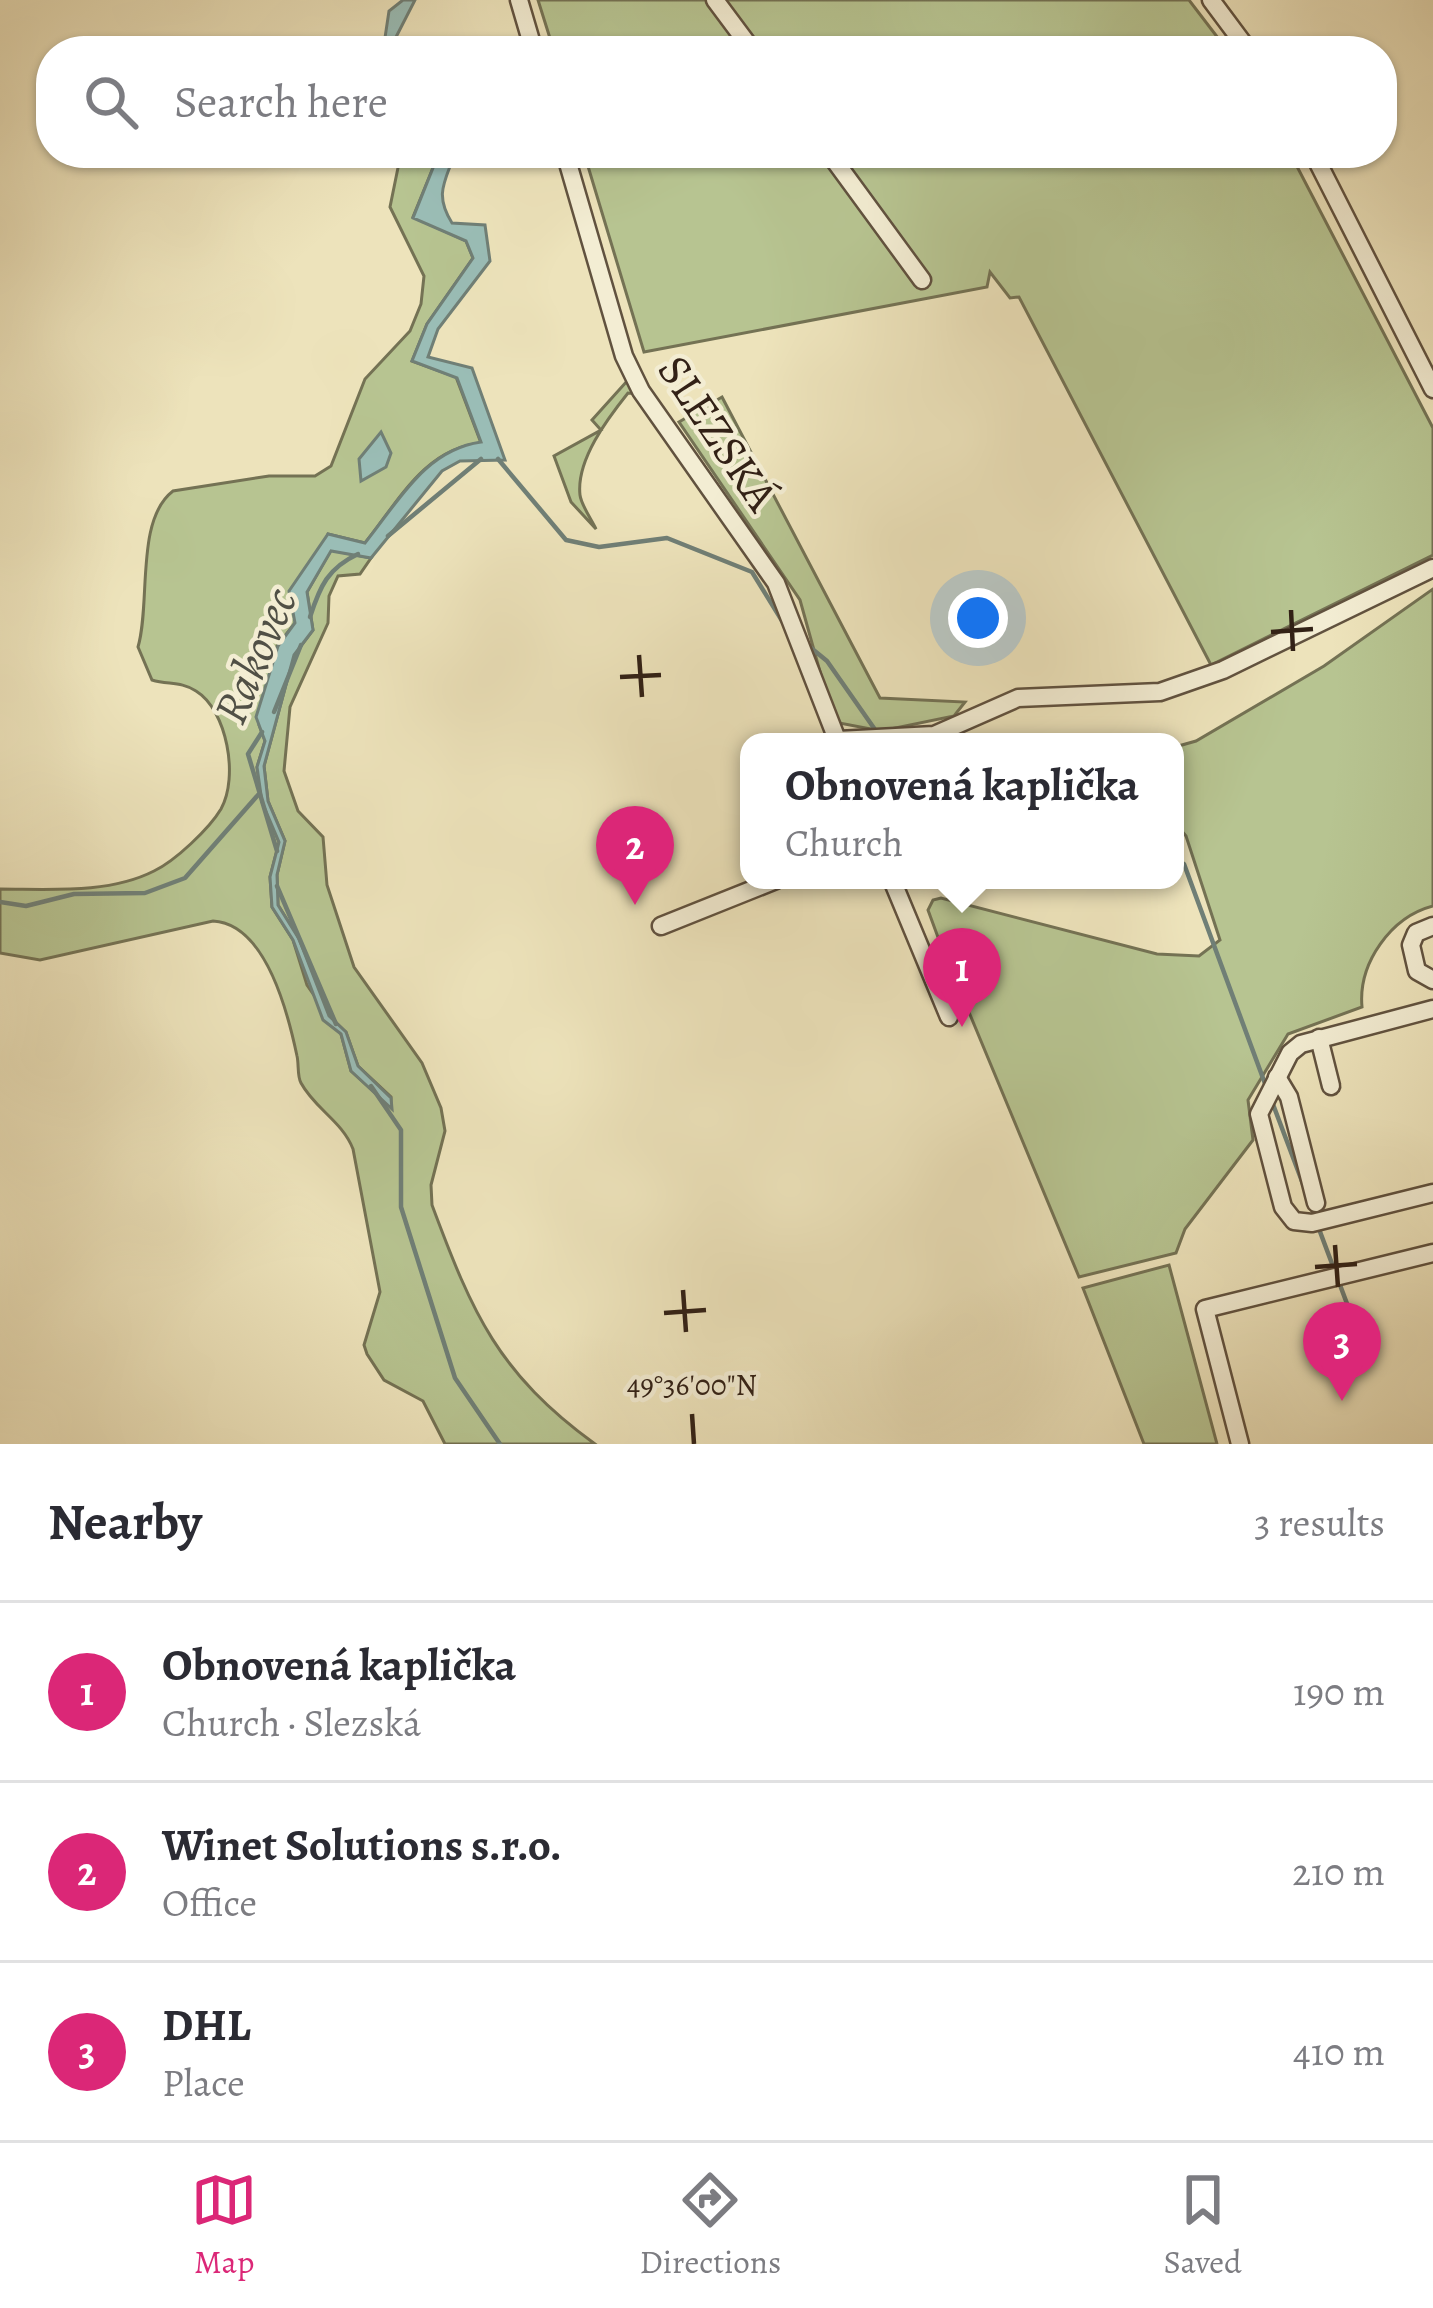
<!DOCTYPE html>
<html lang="en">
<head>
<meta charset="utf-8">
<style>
	body { margin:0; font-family:Alegreya,serif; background:#f7f7f7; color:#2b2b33 }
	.you { position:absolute; left:978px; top:618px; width:42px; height:42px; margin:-30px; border:9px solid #fff; border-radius:50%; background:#1a73e8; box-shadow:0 0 0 18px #1a73e833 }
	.badge { display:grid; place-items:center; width:78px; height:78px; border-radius:50%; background:#db2777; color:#fff; font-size:39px; font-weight:700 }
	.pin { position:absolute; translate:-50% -99px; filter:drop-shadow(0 3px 6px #0008) }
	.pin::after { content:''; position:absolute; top:63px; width:42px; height:36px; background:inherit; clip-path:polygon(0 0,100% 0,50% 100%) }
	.popup { position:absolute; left:740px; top:733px; width:444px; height:156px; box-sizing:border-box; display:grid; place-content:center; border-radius:24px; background:#fff; filter:drop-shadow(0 3px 9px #0005); font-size:39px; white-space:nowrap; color:#7c7c81 }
	.popup b { font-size:45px; color:#2b2b33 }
	.popup::after { content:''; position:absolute; left:50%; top:100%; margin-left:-24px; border:24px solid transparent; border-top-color:#fff }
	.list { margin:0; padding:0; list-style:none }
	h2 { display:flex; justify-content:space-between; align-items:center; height:156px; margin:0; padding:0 48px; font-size:51px }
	h2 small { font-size:39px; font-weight:400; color:#7c7c81 }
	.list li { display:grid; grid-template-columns:78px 1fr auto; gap:36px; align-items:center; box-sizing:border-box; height:180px; padding:0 48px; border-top:3px solid #e1e1e2 }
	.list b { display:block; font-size:45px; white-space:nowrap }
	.list p { margin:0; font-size:39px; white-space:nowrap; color:#7c7c81 }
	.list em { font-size:39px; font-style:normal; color:#7c7c81 }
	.icon { flex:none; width:66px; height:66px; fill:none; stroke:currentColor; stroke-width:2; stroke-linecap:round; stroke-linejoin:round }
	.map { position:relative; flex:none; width:1433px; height:1444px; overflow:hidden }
	.search { position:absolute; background:#fff; box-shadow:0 3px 9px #0004; left:36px; right:36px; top:36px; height:132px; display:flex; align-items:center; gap:30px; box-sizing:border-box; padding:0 42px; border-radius:48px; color:#7c7c81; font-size:45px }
	.sheet { height:696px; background:#fff }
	nav { display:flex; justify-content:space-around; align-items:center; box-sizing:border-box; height:168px; border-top:3px solid #e1e1e2; background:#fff; font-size:33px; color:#7c7c81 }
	nav a { display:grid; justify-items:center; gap:6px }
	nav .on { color:#db2777 }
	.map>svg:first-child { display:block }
	.green { fill:#b7c491; stroke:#747254; stroke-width:3 }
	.water { fill:#9abdb6; stroke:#707f76; stroke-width:3 }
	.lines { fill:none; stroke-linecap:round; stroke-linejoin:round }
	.stream { stroke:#707f76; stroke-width:4.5 }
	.minor-casing { stroke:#61523f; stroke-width:21 }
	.minor { stroke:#f3edd3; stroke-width:16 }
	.ticks { fill:none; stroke:#322116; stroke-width:4.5 }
	.labels { text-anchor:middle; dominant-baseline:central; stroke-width:9; stroke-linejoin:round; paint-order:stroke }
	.street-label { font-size:45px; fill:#322116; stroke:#f3edd3 }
	.water-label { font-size:48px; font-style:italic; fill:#515046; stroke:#f3edd3 }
	.ticks-label { font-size:30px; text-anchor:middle; fill:#322116; stroke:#f3edd3; stroke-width:9; stroke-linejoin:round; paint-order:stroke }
</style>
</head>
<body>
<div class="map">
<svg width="1433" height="1444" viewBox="0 0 1433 1444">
	<rect width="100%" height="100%" fill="#ede3bb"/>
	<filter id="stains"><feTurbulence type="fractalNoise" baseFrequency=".00167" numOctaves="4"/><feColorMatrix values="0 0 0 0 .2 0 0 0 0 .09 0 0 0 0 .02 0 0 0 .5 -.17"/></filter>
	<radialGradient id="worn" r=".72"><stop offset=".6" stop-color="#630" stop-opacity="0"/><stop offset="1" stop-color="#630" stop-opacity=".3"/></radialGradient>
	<g class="green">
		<path d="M 538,0 L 1189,0 L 1228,51 L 554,51 Z"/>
		<path d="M 401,153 L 439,153 L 413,217 L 466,241 L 473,258 L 427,324 L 412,361 L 456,377 L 481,443 C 425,448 398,502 365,543 L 328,534 L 295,623 L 277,646 L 259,725 L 265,741 L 257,767 L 262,802 L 279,842 L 270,877 L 272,907 L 293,940 L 307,985 L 341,1034 L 351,1071 L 391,1107 L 391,1097 L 358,1066 L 346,1032 L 329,1016 L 299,939 L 278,905 L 277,875 L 285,841 L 268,801 L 264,766 L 294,655 L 313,630 L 307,592 L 331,550 L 371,558 L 360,574 L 338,576 L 329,596 L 328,623 L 290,707 L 284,771 L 298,811 L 323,837 L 327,885 L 354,967 L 422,1063 L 441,1108 L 445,1131 L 431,1185 L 432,1205 C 473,1315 498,1373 595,1444 L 445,1444 L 423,1401 L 384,1380 L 367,1354 L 364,1345 L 380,1292 L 353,1149 C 342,1121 315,1109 301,1083 C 297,1076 299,1064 297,1056 C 288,1013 266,924 213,921 L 40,960 L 0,953 L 0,889 C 50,889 109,894 154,871 C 175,861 209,829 221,809 C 239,777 227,710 196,691 C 181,681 168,685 152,680 L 138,647 C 151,603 135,520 173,491 L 269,476 L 315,476 L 331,466 L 365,379 L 410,331 L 421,304 L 424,276 L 390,207 Z"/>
		<path d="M 584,153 L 1290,153 L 1433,428 L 1433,555 L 1211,665 L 1019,297 L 1010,298 L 990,272 L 987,287 L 644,352 Z"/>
		<path d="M 628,380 L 636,394 L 628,393 C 608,418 576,460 580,495 C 581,505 592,520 596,529 L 571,502 L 554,456 L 601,430 L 592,420 Z"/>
		<path d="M 722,397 L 880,698 L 965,702 L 954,716 L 881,731 L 834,722 L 800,600 L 679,422 Z"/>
		<path d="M 1433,589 L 1433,906 C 1391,917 1358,963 1362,1007 L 1288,1034 L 1248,1100 L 1253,1140 L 1185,1229 L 1176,1253 L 1079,1277 L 939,940 L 928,910 L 933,900 L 941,898 L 1157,954 L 1199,956 L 1220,940 L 1186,836 L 1175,823 L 1175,747 L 1196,741 L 1324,666 Z"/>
		<path d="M 1169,1265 L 1217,1444 L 1144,1444 L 1083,1288 Z"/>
	</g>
	<g class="water">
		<path d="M 403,0 L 415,0 L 394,41 L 401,51 L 383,51 L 389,11 Z"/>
		<path d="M 439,153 L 455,153 C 445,182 434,194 452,223 L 485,225 L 490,261 L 438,329 L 428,357 L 472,368 L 505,460 L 460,461 L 442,471 L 371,558 L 331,551 L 307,592 L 313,630 L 294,655 L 264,766 L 268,801 L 285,841 L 277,875 L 278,905 L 299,939 L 329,1016 L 346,1032 L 358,1066 L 391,1098 L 392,1109 L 351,1071 L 341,1034 L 323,1020 L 293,940 L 272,907 L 270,877 L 279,842 L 262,802 L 257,767 L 265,741 L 256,717 L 278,646 L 295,623 L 289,591 L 328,534 L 365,543 C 399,501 425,450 481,442 L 457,378 L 412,361 L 427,324 L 473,258 L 466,241 L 413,218 Z"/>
		<path d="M 381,432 L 391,453 L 386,467 L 361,481 L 359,459 Z"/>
	</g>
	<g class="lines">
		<g class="stream">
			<path d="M 498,459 L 566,540 L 599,547 L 667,538 L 752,572 L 784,624"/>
			<path d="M 388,536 L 481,459"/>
			<path d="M 310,617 C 320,586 328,568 358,554"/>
			<path d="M 805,643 L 827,661 L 876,731"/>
			<path d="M 274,712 L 301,645"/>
			<path d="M 262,732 L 248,754 L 277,851"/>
			<path d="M 1175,858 L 1184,864 L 1267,1089"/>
			<path d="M 277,886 L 336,1024"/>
			<path d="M 0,902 L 26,906 L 74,894 L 145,893 L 185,878 L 258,795"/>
			<path d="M 371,1086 L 401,1130 L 401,1207 L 455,1378 L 500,1444"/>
			<path d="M 1271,1099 L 1303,1184"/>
			<path d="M 1319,1229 L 1355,1325"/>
		</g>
		<defs>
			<g id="minor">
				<path d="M 519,0 L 534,51"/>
				<path d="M 715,0 L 753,51"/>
				<path d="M 1211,0 L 1249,51"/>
				<path d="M 565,153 L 624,356 L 641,391 L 776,583 L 838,742"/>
				<path d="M 829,153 L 922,280"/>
				<path d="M 1313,153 L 1433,389"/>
				<path d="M 838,740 L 934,735 L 1018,698 L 1160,692 L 1223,670 L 1433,568"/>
				<path d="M 892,880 L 949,1017"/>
				<path d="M 661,926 L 776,880"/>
				<path d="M 1433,926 L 1416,933 L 1411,945 L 1417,971 L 1433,980"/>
				<path d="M 1433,1009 L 1301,1044 L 1290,1053 L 1259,1114 L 1283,1207 L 1294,1221 L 1312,1223 L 1433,1193"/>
				<path d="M 1319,1038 L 1331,1086"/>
				<path d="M 1277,1077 L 1289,1097 L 1316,1203"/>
				<path d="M 1240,1444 L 1205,1309 L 1433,1253"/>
			</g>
		</defs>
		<use href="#minor" class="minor-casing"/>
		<use href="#minor" class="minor"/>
	</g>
	<path class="ticks" d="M 1291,610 L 1293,651M 1271,632 L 1313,629M 639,655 L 642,697M 620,677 L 661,675M 1335,1245 L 1338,1287M 1315,1267 L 1357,1264M 683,1290 L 686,1332M 664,1313 L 706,1310M 692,1414 L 694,1444"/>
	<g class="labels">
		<g class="street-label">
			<text transform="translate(718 433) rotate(56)">SLEZSKÁ</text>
		</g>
		<g class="water-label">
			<text transform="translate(255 656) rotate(-67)">Rakovec</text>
		</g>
	</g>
	<g class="ticks-label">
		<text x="692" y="1395">49°36'00"N</text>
	</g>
	<rect width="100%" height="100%" filter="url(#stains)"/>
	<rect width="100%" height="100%" fill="url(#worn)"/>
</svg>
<div class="you"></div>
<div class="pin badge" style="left:962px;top:1027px">1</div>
<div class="popup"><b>Obnovená kaplička</b>Church</div>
<div class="pin badge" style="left:635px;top:905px">2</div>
<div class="pin badge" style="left:1342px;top:1401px">3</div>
<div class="search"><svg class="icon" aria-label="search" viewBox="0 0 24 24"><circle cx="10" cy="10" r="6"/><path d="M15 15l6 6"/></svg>Search here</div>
</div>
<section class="sheet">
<h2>Nearby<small>3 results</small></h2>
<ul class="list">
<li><span class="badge">1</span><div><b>Obnovená kaplička</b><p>Church · Slezská</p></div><em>190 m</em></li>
<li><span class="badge">2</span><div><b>Winet Solutions s.r.o.</b><p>Office</p></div><em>210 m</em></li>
<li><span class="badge">3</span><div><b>DHL</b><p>Place</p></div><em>410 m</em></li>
</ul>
</section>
<nav>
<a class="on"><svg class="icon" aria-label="map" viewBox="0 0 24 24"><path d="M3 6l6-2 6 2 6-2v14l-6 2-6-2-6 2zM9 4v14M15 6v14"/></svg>Map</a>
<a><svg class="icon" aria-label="directions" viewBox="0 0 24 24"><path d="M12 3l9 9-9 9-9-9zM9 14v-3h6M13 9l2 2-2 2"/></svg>Directions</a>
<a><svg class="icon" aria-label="saved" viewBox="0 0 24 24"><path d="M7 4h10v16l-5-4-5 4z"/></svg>Saved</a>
</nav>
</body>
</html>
